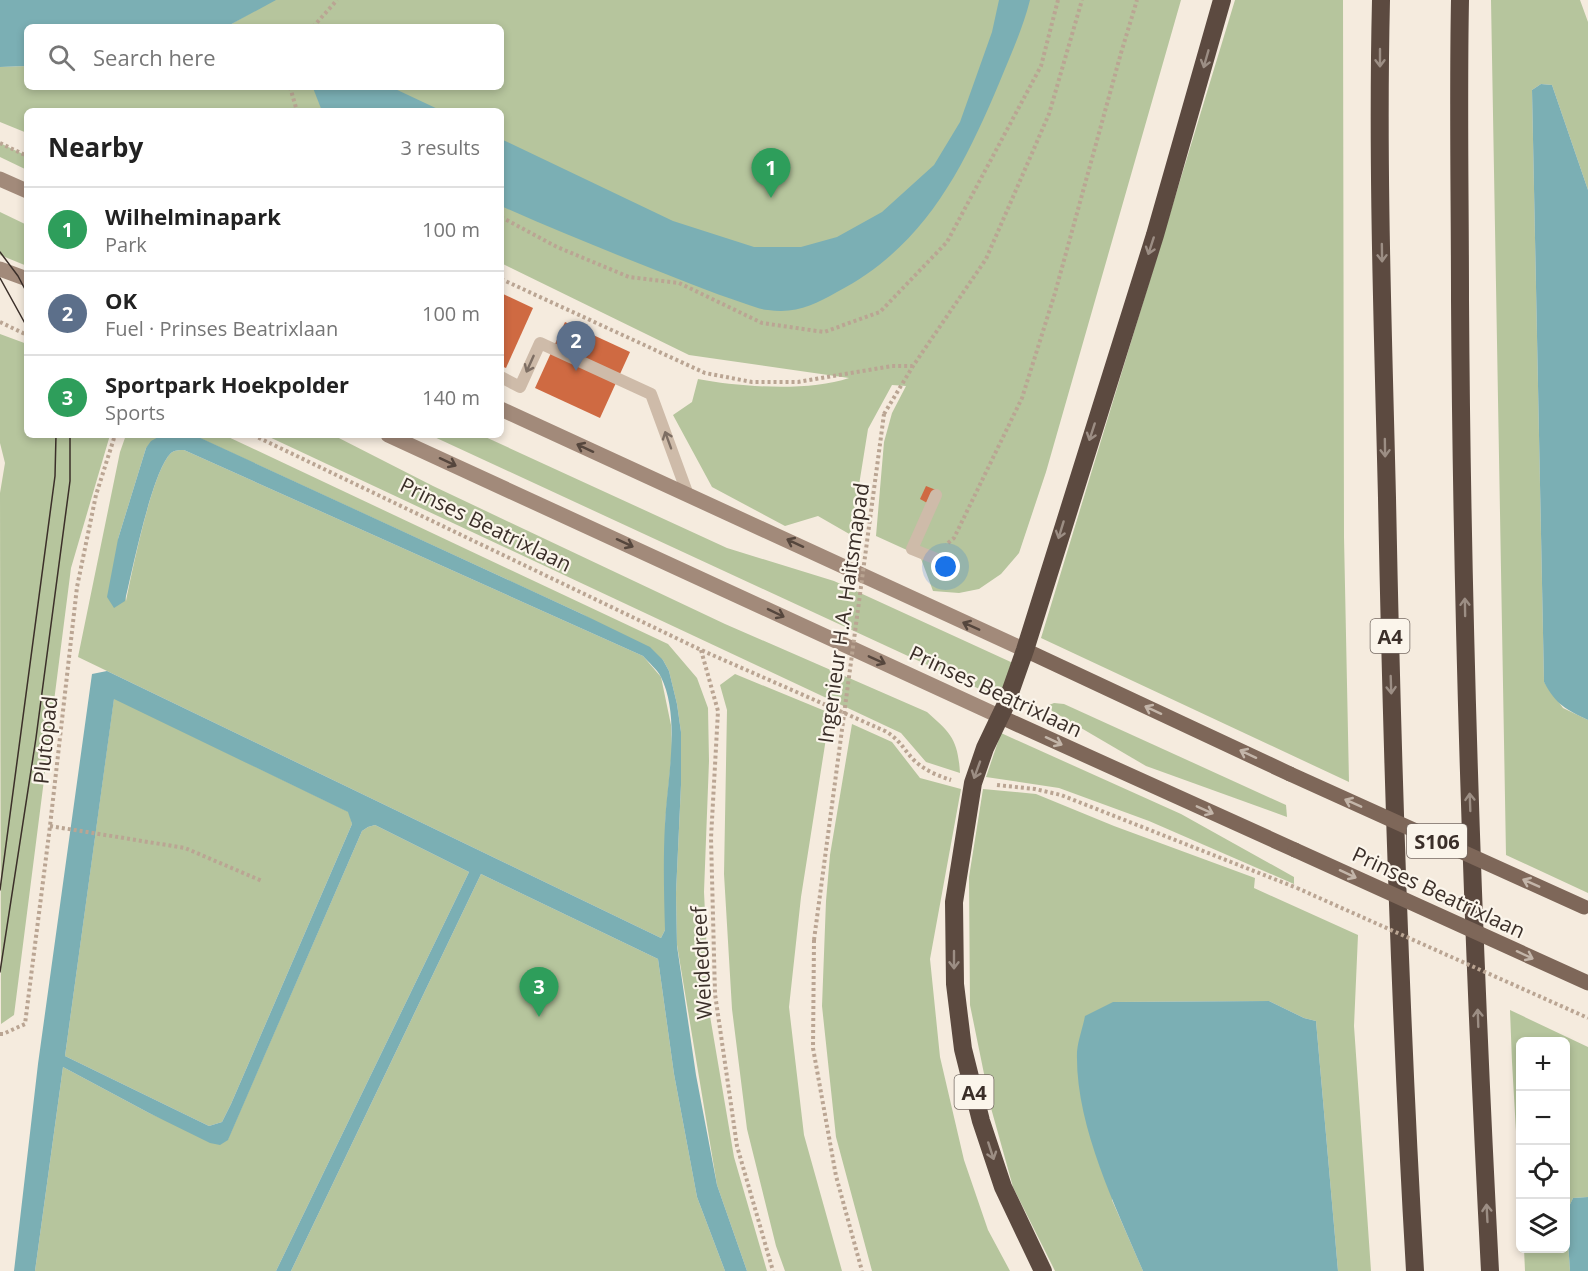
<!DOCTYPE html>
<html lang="en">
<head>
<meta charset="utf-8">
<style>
	body { margin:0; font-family:"Open Sans",sans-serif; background:#f2f2f2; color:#222 }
	.controls { position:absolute; right:18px; bottom:18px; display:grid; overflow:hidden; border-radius:9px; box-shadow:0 3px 9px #0003 }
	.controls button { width:54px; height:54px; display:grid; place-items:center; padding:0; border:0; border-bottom:2px solid #e0e0e0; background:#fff; color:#222; font:30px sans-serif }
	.you { position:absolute; left:946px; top:567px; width:21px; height:21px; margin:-15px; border:4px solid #fff; border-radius:50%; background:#1a73e8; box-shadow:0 0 0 9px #1a73e833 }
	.badge { display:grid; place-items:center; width:39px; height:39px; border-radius:50%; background:#7c3aed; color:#fff; font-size:20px; font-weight:700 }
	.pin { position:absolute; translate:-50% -50px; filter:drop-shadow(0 2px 3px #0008) }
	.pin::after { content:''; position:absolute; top:32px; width:21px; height:18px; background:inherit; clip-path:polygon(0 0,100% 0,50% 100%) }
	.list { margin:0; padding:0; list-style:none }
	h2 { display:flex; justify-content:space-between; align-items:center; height:78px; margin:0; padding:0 24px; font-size:26px }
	h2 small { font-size:20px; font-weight:400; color:#767676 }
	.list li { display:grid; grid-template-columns:39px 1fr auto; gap:18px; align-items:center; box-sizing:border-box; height:84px; padding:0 24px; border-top:2px solid #e0e0e0 }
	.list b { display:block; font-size:22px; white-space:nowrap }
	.list p { margin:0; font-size:20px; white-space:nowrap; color:#767676 }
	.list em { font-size:20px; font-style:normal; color:#767676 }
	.icon { flex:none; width:33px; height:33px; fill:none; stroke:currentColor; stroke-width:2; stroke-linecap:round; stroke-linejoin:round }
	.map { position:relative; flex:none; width:1588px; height:1271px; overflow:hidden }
	.search { position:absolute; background:#fff; box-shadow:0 3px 9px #0003; left:24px; top:24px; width:480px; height:66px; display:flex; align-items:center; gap:15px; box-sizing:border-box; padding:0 21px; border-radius:9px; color:#767676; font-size:22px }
	.panel { position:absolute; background:#fff; box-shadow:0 3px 9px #0003; left:24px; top:108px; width:480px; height:330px; border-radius:9px }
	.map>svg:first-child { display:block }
	.green { fill:#b6c59d }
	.water { fill:#7bafb4; fill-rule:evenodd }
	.building { fill:#cf6a42 }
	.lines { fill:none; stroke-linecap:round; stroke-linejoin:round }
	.path { stroke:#baa593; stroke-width:4; stroke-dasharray:3 3; stroke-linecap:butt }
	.service { stroke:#cebba9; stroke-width:12 }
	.secondary { stroke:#a28a7a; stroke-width:15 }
	.primary { stroke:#7e6759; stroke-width:15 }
	.motorway { stroke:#5c4a40; stroke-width:18 }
	.tram { stroke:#3b2f29; stroke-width:1.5 }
	.path-bridge { stroke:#baa593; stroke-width:4; stroke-dasharray:3 3; stroke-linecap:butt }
	.primary-bridge { stroke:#7e6759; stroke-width:15 }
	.oneway { stroke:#9c8e84 }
	.oneway2 { stroke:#7d6e63 }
	.oneway3 { stroke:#55463d }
	.oneway4 { stroke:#c3b5a9 }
	.labels { text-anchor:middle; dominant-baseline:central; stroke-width:4.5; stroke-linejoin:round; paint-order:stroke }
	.shield { fill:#fbf5eb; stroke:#756a63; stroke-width:1.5 }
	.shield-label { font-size:20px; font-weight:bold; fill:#3b2f29 }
	.street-label { font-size:21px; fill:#3b2f29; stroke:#fbf5eb }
</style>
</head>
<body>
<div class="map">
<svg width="1588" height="1271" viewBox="0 0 1588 1271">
	<rect width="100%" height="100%" fill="#f5ebde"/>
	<g class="green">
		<path d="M 273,0 L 1181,0 L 1046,472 L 1019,553 L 1001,574 L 979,589 L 959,593 L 933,591 L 920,556 L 876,536 L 884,442 L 892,413 L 906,386 L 892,385 L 868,429 L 851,535 L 818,516 L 785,526 L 712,487 L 673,415 L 692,402 L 698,379 C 740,387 808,392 849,378 L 689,355 L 501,263 L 501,111 L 27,111 L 27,133 L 0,122 L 0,67 L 27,66 L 27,87 L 501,87 L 501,27 L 226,27 Z"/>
		<path d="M 1235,0 L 1343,0 L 1344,537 L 1349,782 L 1041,638 Z"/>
		<path d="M 1491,0 L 1580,0 L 1588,22 L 1588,190 L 1552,85 L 1541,84 L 1532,90 L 1544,682 L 1563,708 L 1588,720 L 1588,893 L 1506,855 Z"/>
		<path d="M 0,143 L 27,156 L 27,170 L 0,157 Z"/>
		<path d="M 0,212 L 27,225 L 27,266 L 0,255 Z"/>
		<path d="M 0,334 L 27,344 L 27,435 L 110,435 L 71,568 L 14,1015 L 1,1024 L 0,493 L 5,463 L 0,443 Z"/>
		<path d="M 126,435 L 162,435 L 146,448 L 118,539 L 126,601 C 132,572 152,471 171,453 C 175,450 179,450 184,450 L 643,656 L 661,677 L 671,725 L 672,750 L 665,823 L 665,930 L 661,938 L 78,657 L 120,452 Z"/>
		<path d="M 193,435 L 224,435 L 668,644 L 697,678 L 708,708 L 709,761 L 704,892 L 710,1016 L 734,1157 L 767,1271 L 747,1271 L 717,1185 L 677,945 L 676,893 L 681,785 L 681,732 L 677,704 L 669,671 L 663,660 L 582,614 Z"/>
		<path d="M 265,435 L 333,435 L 433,486 L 725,624 L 927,712 C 951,733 958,740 960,773 L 926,762 L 901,733 Z"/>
		<path d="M 430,435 L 481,435 L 727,548 L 834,581 L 1013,663 L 1001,699 Z"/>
		<path d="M 735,674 L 830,713 L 801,897 L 789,1007 L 804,1135 L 842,1271 L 785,1271 L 776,1246 L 747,1129 L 732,1009 L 724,874 L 727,710 L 720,685 Z"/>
		<path d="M 114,698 L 349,812 L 352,824 L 231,1104 L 222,1122 L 209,1126 L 65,1056 Z"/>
		<path d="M 1054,703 L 1064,704 L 1286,805 L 1287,817 L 1146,766 L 1052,711 L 1049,705 Z"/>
		<path d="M 852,724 L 892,742 L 920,778 L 961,789 L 930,959 L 940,1057 L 964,1160 L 988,1230 L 1010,1271 L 872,1271 L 836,1137 L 822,1006 L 826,901 L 830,855 Z"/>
		<path d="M 1001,733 L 1181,814 L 1294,877 L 1294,884 L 1149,821 L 1059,788 L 986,777 Z"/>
		<path d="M 983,789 L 1036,794 L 1114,826 L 1255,878 L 1254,888 L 1358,935 L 1354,1026 L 1371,1271 L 1338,1271 L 1316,1021 L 1304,1018 L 1269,1001 L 1113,1002 L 1112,1200 L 1143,1271 L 1055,1271 L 1013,1187 L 991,1108 L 970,1005 L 969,877 Z"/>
		<path d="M 375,825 L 469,872 L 276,1271 L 35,1271 L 63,1067 L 149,1113 L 220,1144 L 228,1139 L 362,831 L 368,827 Z"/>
		<path d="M 481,874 L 658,959 L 674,1074 L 697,1197 L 725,1271 L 291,1271 Z"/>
		<path d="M 1510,1010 L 1588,1047 L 1588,1197 L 1573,1198 L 1566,1213 L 1570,1271 L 1525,1271 L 1524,1249 L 1566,1248 L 1566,1042 L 1520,1042 L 1520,1201 L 1512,1062 Z"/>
	</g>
	<g class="water">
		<path d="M 0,0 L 276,0 L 226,27 L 27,27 L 27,66 L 0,67 Z"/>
		<path d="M 999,0 L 1030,0 C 1023,28 1011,54 1000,81 C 963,169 925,246 837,292 C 814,305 796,314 768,310 C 761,310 753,306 746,304 C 728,298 709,291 691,284 C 627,259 564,234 501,206 L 501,139 L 673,221 L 754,247 L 801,247 L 837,237 L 882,212 L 934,165 L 960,122 L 992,32 Z"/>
		<path d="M 1541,84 L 1552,85 L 1588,190 L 1588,720 C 1566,709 1556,705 1544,682 L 1532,90 Z"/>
		<path d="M 391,87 L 442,111 L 322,111 L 313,88 Z"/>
		<path d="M 162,435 L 194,435 L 582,614 L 650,647 L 663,660 L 669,671 L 677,704 L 681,732 L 681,785 L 676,893 L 677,946 L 696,1075 L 717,1185 L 747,1271 L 725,1271 L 697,1197 L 674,1074 L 658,959 L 481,874 L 291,1271 L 276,1271 L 469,872 L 375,825 L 368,827 L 362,831 L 228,1140 L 220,1145 L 210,1143 L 149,1113 L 63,1067 L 35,1271 L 14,1271 L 38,1064 L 92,674 L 107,671 L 661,938 L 665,930 C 664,895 663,859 665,824 C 667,780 681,718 661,677 C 657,669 649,663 643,656 L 184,450 C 179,450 175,450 171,453 C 152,471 132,572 125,601 L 114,608 L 107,597 L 118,539 L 146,448 L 151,441 ZM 114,699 L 348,812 L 352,824 L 231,1104 L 222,1122 L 209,1126 L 65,1056 Z"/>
		<path d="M 1269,1001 L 1304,1018 L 1316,1021 L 1338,1271 L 1143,1271 C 1115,1205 1075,1125 1077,1052 C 1078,1040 1083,1027 1085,1016 L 1113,1002 Z"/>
		<path d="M 1588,1197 L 1588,1271 L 1570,1271 L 1566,1213 L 1573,1198 Z"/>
	</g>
	<g class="building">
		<path d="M 501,293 L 533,308 L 506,368 L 501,366 Z"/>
		<path d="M 565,322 L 630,352 L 600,418 L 535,388 Z"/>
		<path d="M 926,486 L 936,490 L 929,504 L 920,499 Z"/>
	</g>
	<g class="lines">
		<g class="path">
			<path d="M 313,27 L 337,0"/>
			<path d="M 290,87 L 297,111"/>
			<path d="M 0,143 L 27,156"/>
			<path d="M 501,217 L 557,247 L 629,277 L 679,283 L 762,323 L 824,332 L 880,312 L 947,242 L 1041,66 L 1058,0"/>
			<path d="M 501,279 L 705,373 L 752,382 L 798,382 L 892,366 L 912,366"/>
			<path d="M 0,322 L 27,335"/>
			<path d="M 884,414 L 913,366 L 986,259 L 1049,114 L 1082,0"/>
			<path d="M 253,435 L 701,650 L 885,731 C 901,740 904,751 916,762 C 926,771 939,776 951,780"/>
			<path d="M 948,543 L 954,538 L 1022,398 L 1055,293 L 1121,53 L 1137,0"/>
			<path d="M 701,650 L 718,711 L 711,838 L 715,994 L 737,1146 L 773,1271"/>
			<path d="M 997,785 L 1035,789 L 1061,795 L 1297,888"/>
			<path d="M 50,826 L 185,848 L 262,881"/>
			<path d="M 814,940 L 813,1048 L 836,1176 L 862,1271"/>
			<path d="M 0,1034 L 3,1034 L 25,1024 L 50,826 L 77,587 L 96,495 L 115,435"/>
		</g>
		<g class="service">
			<path d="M 501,377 L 520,387 L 540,343 L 651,394 L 688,495"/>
			<path d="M 936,495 L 912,549 L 954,566"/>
		</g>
		<g class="secondary">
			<path d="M 0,179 L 27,191"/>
			<path d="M 0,269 L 27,279"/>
			<path d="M 501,409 L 1025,650"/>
			<path d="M 388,435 L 1001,717"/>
		</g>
		<g class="primary">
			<path d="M 1025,650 L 1290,774"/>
			<path d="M 1001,717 L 1295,850"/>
		</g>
		<g class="motorway">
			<path d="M 1381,0 C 1377,166 1383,332 1387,498 C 1392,756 1400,1014 1415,1271"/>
			<path d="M 1460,0 C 1458,100 1460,200 1460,300 C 1462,624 1473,948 1490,1271"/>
			<path d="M 1043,1271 L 1003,1187 L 981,1121 L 963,1049 L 955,984 L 954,902 L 973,783 L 985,748 L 1006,704 L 1025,650 L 1155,235 L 1222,0"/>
		</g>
		<g class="tram">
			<path d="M 0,252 L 18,276 L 27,293"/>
			<path d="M 0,278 L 27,327"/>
			<path d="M 0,890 L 55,476 L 56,435"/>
			<path d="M 0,972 L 36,738 L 70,481 L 70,435"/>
		</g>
		<g class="path-bridge">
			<path d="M 1297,888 L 1588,1018"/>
			<path d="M 814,940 L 884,414"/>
		</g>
		<g class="primary-bridge">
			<path d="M 1290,774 L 1584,907"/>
			<path d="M 1295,850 L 1588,983"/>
		</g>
	</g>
	<defs><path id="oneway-shaft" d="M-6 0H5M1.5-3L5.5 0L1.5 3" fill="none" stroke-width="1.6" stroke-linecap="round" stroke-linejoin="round" transform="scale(1.5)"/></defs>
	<g class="oneway">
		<use href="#oneway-shaft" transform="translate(1380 58) rotate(90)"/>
		<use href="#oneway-shaft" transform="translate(1206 59) rotate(106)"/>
		<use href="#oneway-shaft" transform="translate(1151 246) rotate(108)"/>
		<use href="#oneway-shaft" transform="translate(1382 253) rotate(89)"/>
		<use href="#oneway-shaft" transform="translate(1092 432) rotate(108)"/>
		<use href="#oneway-shaft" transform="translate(1385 448) rotate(89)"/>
		<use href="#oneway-shaft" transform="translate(1061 530) rotate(107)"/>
		<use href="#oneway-shaft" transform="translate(1465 607) rotate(-91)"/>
		<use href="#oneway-shaft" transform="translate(1391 685) rotate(88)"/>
		<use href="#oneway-shaft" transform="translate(977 770) rotate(110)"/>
		<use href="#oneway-shaft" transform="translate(1470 802) rotate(-92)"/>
		<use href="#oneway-shaft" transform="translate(954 960) rotate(90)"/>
		<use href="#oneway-shaft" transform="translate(1478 1018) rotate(-92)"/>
		<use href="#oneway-shaft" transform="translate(991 1151) rotate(72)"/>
		<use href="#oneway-shaft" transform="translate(1487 1213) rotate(-93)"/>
	</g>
	<g class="oneway2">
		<use href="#oneway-shaft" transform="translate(530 364) rotate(114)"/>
		<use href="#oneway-shaft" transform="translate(668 440) rotate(-110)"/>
	</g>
	<g class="oneway3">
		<use href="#oneway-shaft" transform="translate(585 448) rotate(-155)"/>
		<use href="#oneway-shaft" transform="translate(448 462) rotate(25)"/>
		<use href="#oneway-shaft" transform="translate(625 543) rotate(25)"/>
		<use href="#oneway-shaft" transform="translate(795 543) rotate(-155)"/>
		<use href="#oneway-shaft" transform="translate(776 613) rotate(26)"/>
		<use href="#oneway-shaft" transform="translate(971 626) rotate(-156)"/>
		<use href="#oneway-shaft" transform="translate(877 660) rotate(24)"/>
	</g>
	<g class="oneway4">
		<use href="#oneway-shaft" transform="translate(1153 710) rotate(-155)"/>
		<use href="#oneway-shaft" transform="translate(1054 741) rotate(25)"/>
		<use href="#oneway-shaft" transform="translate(1248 754) rotate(-155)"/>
		<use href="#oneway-shaft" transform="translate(1353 803) rotate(-156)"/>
		<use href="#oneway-shaft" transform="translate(1205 810) rotate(24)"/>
		<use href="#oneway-shaft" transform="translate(1348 874) rotate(25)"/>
		<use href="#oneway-shaft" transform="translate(1531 883) rotate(-156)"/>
		<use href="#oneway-shaft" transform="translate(1525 955) rotate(25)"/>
	</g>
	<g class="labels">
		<g class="shield">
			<rect x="1370.5" y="619" width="39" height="34" rx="4.5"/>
			<rect x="1407" y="824" width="60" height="34" rx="4.5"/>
			<rect x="954.5" y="1075" width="39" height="34" rx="4.5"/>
		</g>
		<g class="shield-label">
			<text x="1390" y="636">A4</text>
			<text x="1437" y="841">S106</text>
			<text x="974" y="1092">A4</text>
		</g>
		<g class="street-label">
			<text transform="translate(486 524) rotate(26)">Prinses Beatrixlaan</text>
			<text transform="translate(843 613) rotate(-82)">Ingenieur H.A. Haitsmapad</text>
			<text transform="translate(996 691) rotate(25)">Prinses Beatrixlaan</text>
			<text transform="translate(45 740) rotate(-84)">Plutopad</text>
			<text transform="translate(1439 892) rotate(25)">Prinses Beatrixlaan</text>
			<text transform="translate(701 963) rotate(-93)">Weidedreef</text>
		</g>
	</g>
</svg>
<div class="controls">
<button>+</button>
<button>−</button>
<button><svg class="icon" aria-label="locate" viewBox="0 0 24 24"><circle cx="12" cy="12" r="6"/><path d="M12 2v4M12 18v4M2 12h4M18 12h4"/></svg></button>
<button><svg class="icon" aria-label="layers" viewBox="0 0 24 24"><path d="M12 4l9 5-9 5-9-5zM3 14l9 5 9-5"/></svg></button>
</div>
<div class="you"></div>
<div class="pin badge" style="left:771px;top:198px;background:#2e9e5b">1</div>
<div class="pin badge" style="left:576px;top:371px;background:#5c6f8a">2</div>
<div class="pin badge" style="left:539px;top:1017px;background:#2e9e5b">3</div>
<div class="search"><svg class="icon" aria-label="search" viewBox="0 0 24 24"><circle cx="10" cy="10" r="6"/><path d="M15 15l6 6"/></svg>Search here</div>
<section class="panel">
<h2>Nearby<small>3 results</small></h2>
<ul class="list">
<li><span class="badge" style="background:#2e9e5b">1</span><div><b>Wilhelminapark</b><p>Park</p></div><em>100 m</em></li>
<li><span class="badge" style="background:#5c6f8a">2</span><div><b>OK</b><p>Fuel · Prinses Beatrixlaan</p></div><em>100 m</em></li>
<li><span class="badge" style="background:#2e9e5b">3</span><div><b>Sportpark Hoekpolder</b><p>Sports</p></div><em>140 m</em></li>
</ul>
</section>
</div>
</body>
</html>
